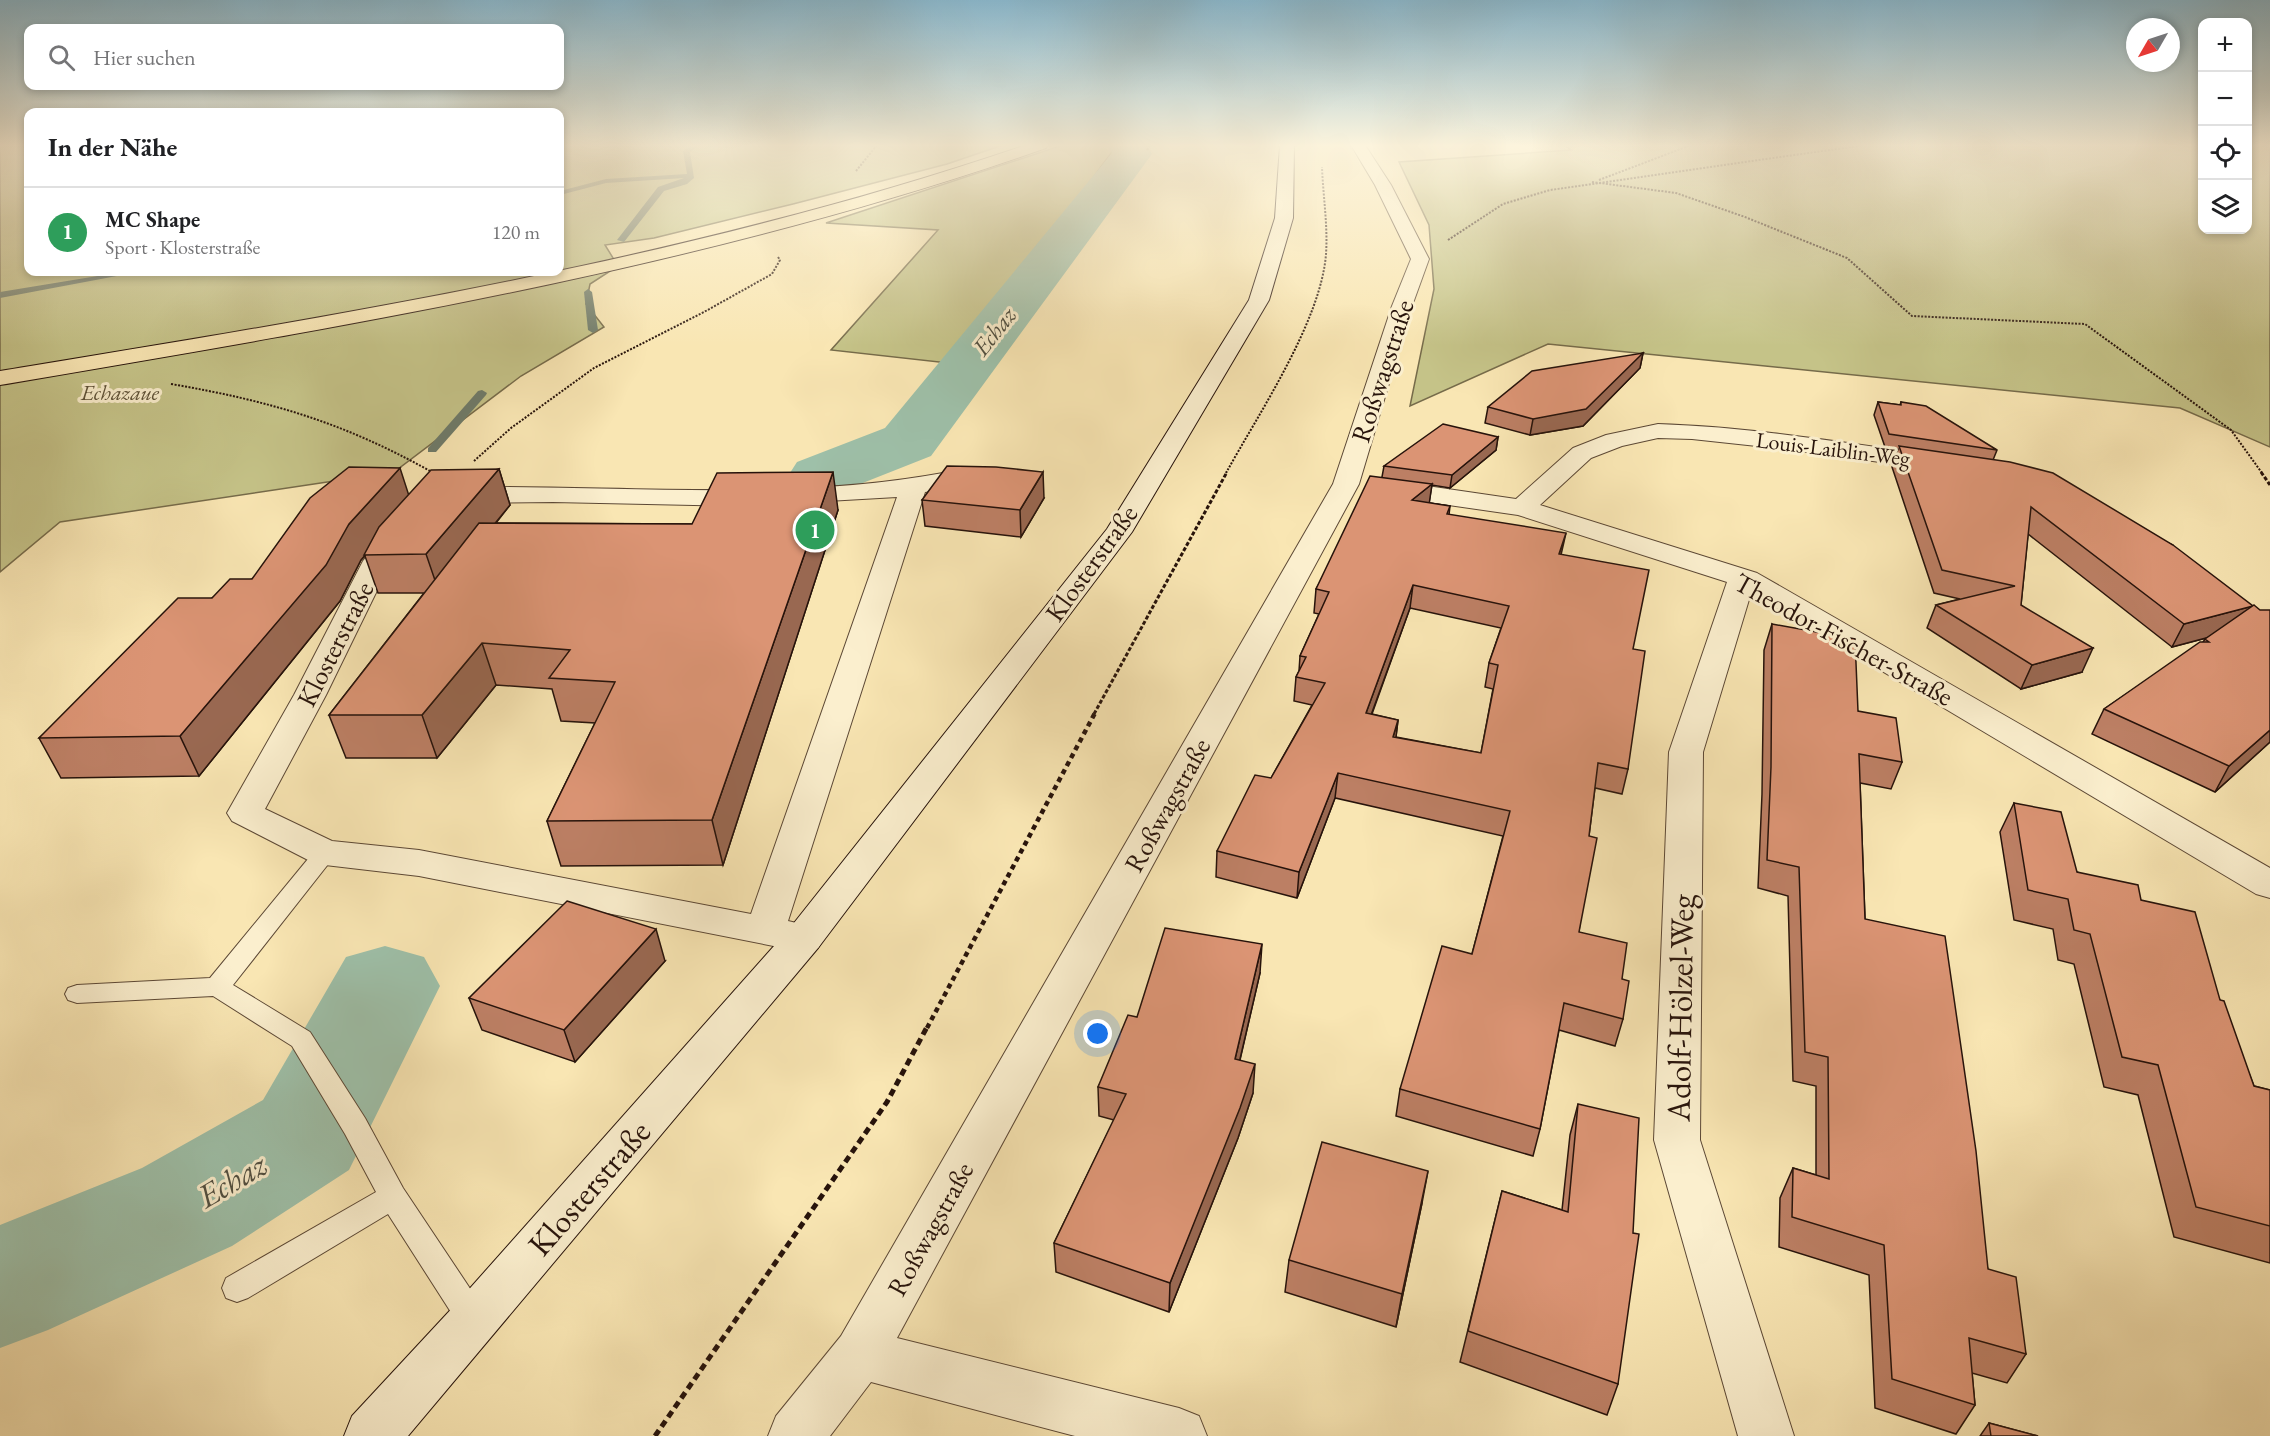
<!DOCTYPE html>
<html lang="de">
<head>
<meta charset="utf-8">
<style>
	body { margin:0; font-family:"EB Garamond",serif; background:#f6f6f6; color:#202124 }
	.controls { position:absolute; right:18px; top:18px; display:grid; overflow:hidden; border-radius:12px; box-shadow:0 3px 9px #0003 }
	.controls button { width:54px; height:54px; display:grid; place-items:center; padding:0; border:0; border-bottom:2px solid #e0e0e0; background:#fff; color:#202124; font:30px sans-serif }
	.compass { position:absolute; left:2126px; top:18px; width:54px; height:54px; border-radius:50%; background:#fff; box-shadow:0 3px 9px #0003; rotate:231deg }
	.you { position:absolute; left:1098px; top:1034px; width:21px; height:21px; margin:-15px; border:4px solid #fff; border-radius:50%; background:#1a73e8; box-shadow:0 0 0 9px #1a73e833 }
	.badge { display:grid; place-items:center; width:39px; height:39px; border-radius:50%; background:#8f2418; color:#fff; font-size:20px; font-weight:700 }
	.pin { position:absolute; translate:-50% -50%; border:3px solid #fff; box-shadow:0 2px 6px #0006 }
	.list { margin:0; padding:0; list-style:none }
	h2 { display:flex; justify-content:space-between; align-items:center; height:78px; margin:0; padding:0 24px; font-size:26px }
	h2 small { font-size:20px; font-weight:400; color:#757577 }
	.list li { display:grid; grid-template-columns:39px 1fr auto; gap:18px; align-items:center; box-sizing:border-box; height:90px; padding:0 24px; border-top:2px solid #e0e0e0 }
	.list b { display:block; font-size:22px; white-space:nowrap }
	.list p { margin:0; font-size:20px; white-space:nowrap; color:#757577 }
	.list em { font-size:20px; font-style:normal; color:#757577 }
	.icon { flex:none; width:33px; height:33px; fill:none; stroke:currentColor; stroke-width:2; stroke-linecap:round; stroke-linejoin:round }
	.map { position:relative; flex:none; width:2270px; height:1436px; overflow:hidden }
	.search { position:absolute; background:#fff; box-shadow:0 3px 9px #0003; left:24px; top:24px; width:540px; height:66px; display:flex; align-items:center; gap:15px; box-sizing:border-box; padding:0 21px; border-radius:12px; color:#757577; font-size:22px }
	.panel { position:absolute; background:#fff; box-shadow:0 3px 9px #0003; left:24px; top:108px; width:540px; height:168px; border-radius:12px }
	.map>svg:first-child { display:block }
	.green { fill:#c5c388; stroke:#766b4a; stroke-width:1.5 }
	.lines { fill:none; stroke-linecap:round; stroke-linejoin:round }
	.stream { fill:#6e7b6a; fill-rule:evenodd }
	.river { fill:#9ec0a9; fill-rule:evenodd }
	.service-casing { stroke:#5c4835; stroke-width:2 }
	.minor-casing { stroke:#5c4835; stroke-width:2 }
	.secondary-casing { stroke:#27130b; stroke-width:2 }
	.primary-casing { stroke:#27130b; stroke-width:2 }
	.path-far3 { stroke:#27130b; stroke-width:2; stroke-dasharray:2 1.5; stroke-linecap:butt }
	.path-far2 { stroke:#27130b; stroke-width:3; stroke-dasharray:4 2; stroke-linecap:butt }
	.path-far1 { stroke:#27130b; stroke-width:4.5; stroke-dasharray:5 4; stroke-linecap:butt }
	.path { stroke:#27130b; stroke-width:5; stroke-dasharray:7 4.5; stroke-linecap:butt }
	.service { fill:#fbefce; fill-rule:evenodd }
	.minor { fill:#fbefce; fill-rule:evenodd }
	.secondary { fill:#fbefce; fill-rule:evenodd }
	.primary { fill:#f9e6b3; fill-rule:evenodd }
	.wall { fill:#bc7f64; stroke:#27130b; stroke-width:1.5; fill-rule:evenodd }
	.shaded-wall { fill:#996851; stroke:#27130b; stroke-width:1.5 }
	.building { fill:#db9474; stroke:#27130b; stroke-width:1.5; fill-rule:evenodd }
	.labels { text-anchor:middle; dominant-baseline:central; stroke-width:6; stroke-linejoin:round; paint-order:stroke }
	.far-park-label { font-size:22px; font-style:italic; fill:#5e5137; stroke:#fbefce }
	.far-street-label { font-size:22px; fill:#27130b; stroke:#fbefce }
	.far-water-label { font-size:24px; font-style:italic; fill:#515042; stroke:#fbefce }
	.street-label { font-size:27px; fill:#27130b; stroke:#fbefce }
	.near-street-label { font-size:33px; fill:#27130b; stroke:#fbefce }
	.near-water-label { font-size:33px; font-style:italic; fill:#515042; stroke:#fbefce }
</style>
</head>
<body>
<div class="map">
<svg width="2270" height="1436" viewBox="0 0 2270 1436">
	<rect width="100%" height="100%" fill="#f9e6b3"/>
	<filter id="stains"><feTurbulence type="fractalNoise" baseFrequency=".00333" numOctaves="4"/><feColorMatrix values="0 0 0 0 .2 0 0 0 0 .09 0 0 0 0 .02 0 0 0 .5 -.17"/></filter>
	<radialGradient id="worn" r=".72"><stop offset=".6" stop-color="#630" stop-opacity="0"/><stop offset="1" stop-color="#630" stop-opacity=".3"/></radialGradient>
	<g class="green">
		<path d="M 0,145 L 28,145 L 28,272 L 560,272 L 560,145 L 1003,145 L 947,164 L 793,204 L 654,238 L 605,245 L 618,266 L 590,284 L 586,304 L 604,327 L 521,376 L 394,472 L 60,522 L 0,572 Z"/>
		<path d="M 1063,145 L 1117,145 L 957,364 L 831,350 L 938,230 L 826,223 Z"/>
		<path d="M 1564,145 L 2202,145 L 2202,230 L 2248,230 L 2248,145 L 2270,145 L 2270,447 L 2180,408 L 1548,344 L 1410,406 L 1434,289 L 1429,225 L 1399,162 L 1571,150 Z"/>
	</g>
	<g class="lines">
		<g class="stream">
			<path d="M 560,145 L 566,145 L 560,149 Z"/>
			<path d="M 692,145 L 700,145 L 690,152 L 694,178 L 687,184 L 664,191 L 624,242 L 617,240 L 658,187 L 684,178 L 606,183 L 560,195 L 560,191 L 606,179 L 687,174 L 683,151 Z"/>
			<path d="M 122,272 L 138,272 L 0,298 L 0,292 Z"/>
			<path d="M 588,289 L 592,292 L 598,330 L 593,333 L 588,330 L 584,292 Z"/>
			<path d="M 482,390 L 487,393 L 486,395 L 436,452 L 428,452 L 428,448 L 478,391 Z"/>
		</g>
		<g class="river">
			<path d="M 1107,145 L 1147,145 L 1152,154 L 931,456 L 845,490 L 821,496 L 797,490 L 788,476 L 797,462 L 885,428 L 1112,153 Z"/>
			<path d="M 385,946 L 424,957 L 440,986 L 349,1170 L 232,1246 L 48,1330 L 0,1348 L 0,1225 L 142,1168 L 263,1100 L 346,957 Z"/>
		</g>
		<defs>
			<path id="service" d="M 325,846 L 333,848 L 336,853 L 333,858 L 233,985 L 310,1032 L 365,1118 L 403,1188 L 485,1311 L 489,1321 L 485,1331 L 474,1335 L 463,1331 L 388,1214 L 248,1298 L 237,1302 L 226,1298 L 222,1288 L 226,1278 L 376,1192 L 345,1134 L 292,1046 L 213,996 L 77,1003 L 68,1000 L 65,994 L 68,988 L 77,985 L 210,978 L 317,848 Z"/>
			<g id="minor">
				<path d="M 1351,145 L 1365,145 L 1391,185 L 1429,259 L 1412,306 L 1359,484 L 897,1338 L 1179,1408 L 1199,1416 L 1207,1436 L 1075,1436 L 871,1382 L 830,1436 L 768,1436 L 776,1416 L 841,1336 L 1333,484 L 1392,306 L 1411,259 L 1375,185 Z"/>
				<path d="M 1658,424 C 1752,427 1846,443 1939,456 L 1948,458 L 1951,463 L 1948,468 L 1939,470 L 1784,449 L 1692,439 L 1658,438 L 1622,446 L 1591,458 L 1540,505 L 1757,573 L 2270,868 L 2270,898 L 2256,894 L 1751,593 L 1703,752 L 1700,1140 L 1794,1436 L 1738,1436 L 1654,1140 L 1669,752 L 1727,582 L 1518,515 L 1386,496 L 1377,493 L 1373,488 L 1377,483 L 1386,480 L 1516,499 L 1573,448 L 1606,435 Z"/>
				<path d="M 943,473 L 990,477 L 994,482 L 990,487 C 969,493 947,488 925,492 L 788,921 L 818,928 L 824,938 L 818,948 L 804,952 L 419,876 L 325,865 L 312,862 L 232,821 L 227,813 L 294,695 L 363,561 L 388,531 L 398,529 L 408,531 L 412,537 L 390,564 L 326,695 L 265,809 L 332,841 L 419,850 L 751,914 L 897,497 L 741,506 L 553,502 L 461,503 L 452,501 L 448,495 L 452,489 L 461,487 C 621,485 785,502 943,473 Z"/>
			</g>
			<path id="secondary" d="M 1280,145 L 1294,145 L 1293,218 L 1269,300 L 1132,532 L 818,948 L 408,1436 L 344,1436 L 352,1416 L 456,1304 L 790,928 L 1107,529 L 1249,300 L 1275,218 Z"/>
			<path id="primary" d="M 1026,145 L 1048,145 L 1046,148 C 708,267 353,325 0,385 L 0,371 C 347,314 693,259 1026,145 Z"/>
		</defs>
		<use href="#service" class="service-casing"/>
		<use href="#minor" class="minor-casing"/>
		<use href="#secondary" class="secondary-casing"/>
		<use href="#primary" class="primary-casing"/>
		<g class="path-far3">
			<path d="M 1147,150 L 1150,145"/>
			<path d="M 856,171 L 877,145"/>
			<path d="M 1599,180 L 1691,145"/>
			<path d="M 1592,182 L 1676,193 L 1745,217 L 1847,258 L 1912,316 L 2085,324 L 2231,430 L 2262,473"/>
			<path d="M 1448,240 L 1503,204 L 1550,190 L 1864,145"/>
			<path d="M 171,384 C 270,401 342,422 430,471 L 430,473"/>
			<path d="M 474,461 L 511,428 L 594,368 L 704,312 L 772,274 L 780,260 L 778,257"/>
			<path d="M 1226,473 C 1259,413 1321,321 1326,254 C 1328,226 1323,195 1322,167"/>
		</g>
		<g class="path-far2">
			<path d="M 430,472 L 430,474"/>
			<path d="M 2261,472 L 2270,485"/>
			<path d="M 1094,714 L 1227,472"/>
		</g>
		<path class="path-far1" d="M 927,1028 L 1095,713"/>
		<path class="path" d="M 655,1436 L 887,1102 L 927,1027"/>
		<use href="#service" class="service"/>
		<use href="#minor" class="minor"/>
		<use href="#secondary" class="secondary"/>
		<use href="#primary" class="primary"/>
	</g>
	<g class="wall">
		<path d="M 1643,353 L 1640,368 L 1583,426 L 1530,435 L 1485,423 L 1488,407 Z"/>
		<path d="M 1878,402 L 1900,405 L 1901,402 L 1997,450 L 1993,460 L 2173,545 L 2270,742 L 2215,792 L 2092,734 L 2104,709 L 2203,642 L 2206,638 L 2172,647 L 2028,534 L 2021,605 L 2082,672 L 2021,689 L 1927,628 L 1936,605 L 1960,599 L 1934,593 L 1892,467 L 1898,449 L 1885,447 L 1874,415 Z"/>
		<path d="M 1498,437 L 1496,450 L 1450,488 L 1432,485 L 1429,503 L 1450,506 L 1449,515 L 1562,555 L 1633,649 L 1628,769 L 1622,794 L 1595,788 L 1589,836 L 1579,932 L 1622,979 L 1623,1019 L 1615,1046 L 1559,1030 L 1540,1129 L 1533,1156 L 1396,1116 L 1400,1089 L 1472,954 L 1503,836 L 1335,798 L 1297,898 L 1216,877 L 1217,851 L 1271,778 L 1312,705 L 1294,701 L 1296,677 L 1299,671 L 1300,656 L 1319,614 L 1314,613 L 1316,589 L 1382,477 L 1384,466 ZM 1410,608 L 1501,628 L 1489,663 L 1485,687 L 1493,689 L 1481,753 L 1396,737 L 1398,720 L 1372,714 Z"/>
		<path d="M 499,469 L 510,505 L 496,523 L 692,524 L 838,510 L 723,865 L 561,866 L 547,821 L 595,723 L 561,721 L 552,689 L 496,685 L 437,758 L 346,758 L 329,715 L 424,593 L 378,593 L 365,556 L 361,560 L 340,601 L 199,776 L 61,778 L 39,738 L 212,598 L 252,579 L 409,494 Z"/>
		<path d="M 1044,498 L 1021,537 L 925,526 L 922,500 Z"/>
		<path d="M 1772,624 L 1858,711 L 1902,762 L 1891,789 L 1860,783 L 1865,919 L 1988,1269 L 2026,1354 L 2007,1383 L 1972,1373 L 1975,1405 L 1956,1434 L 1875,1408 L 1869,1275 L 1779,1247 L 1780,1198 L 1793,1168 L 1816,1175 L 1816,1086 L 1793,1081 L 1788,896 L 1758,888 L 1762,794 L 1764,650 Z"/>
		<path d="M 2014,803 L 2077,872 L 2141,900 L 2220,1000 L 2254,1086 L 2270,1090 L 2270,1263 L 2174,1237 L 2138,1095 L 2104,1087 L 2074,964 L 2058,960 L 2053,929 L 2014,920 L 2000,832 Z"/>
		<path d="M 665,961 L 575,1062 L 482,1030 L 469,998 Z"/>
		<path d="M 1260,973 L 1240,1060 L 1253,1093 L 1238,1138 L 1169,1312 L 1056,1272 L 1054,1243 L 1114,1120 L 1099,1116 L 1098,1087 L 1137,1017 Z"/>
		<path d="M 1578,1104 L 1618,1384 L 1607,1415 L 1460,1362 L 1502,1191 L 1562,1210 L 1570,1135 Z"/>
		<path d="M 1422,1203 L 1396,1327 L 1285,1292 L 1289,1260 Z"/>
		<path d="M 1989,1423 L 2038,1436 L 1980,1436 Z"/>
	</g>
	<g class="shaded-wall">
		<path d="M 1643,353 L 1640,368 L 1583,426 L 1530,435 L 1533,419 Z"/>
		<path d="M 1498,437 L 1496,450 L 1450,488 L 1452,475 Z"/>
		<path d="M 400,468 L 411,502 L 361,560 L 340,601 L 199,776 L 180,736 L 349,524 Z"/>
		<path d="M 499,469 L 510,505 L 439,592 L 426,554 Z"/>
		<path d="M 833,472 L 838,510 L 723,865 L 712,820 Z"/>
		<path d="M 1043,472 L 1044,498 L 1021,537 L 1020,510 Z"/>
		<path d="M 1432,484 L 1429,505 L 1412,500 Z"/>
		<path d="M 1566,533 L 1561,555 L 1559,554 Z"/>
		<path d="M 1413,585 L 1410,608 L 1363,737 L 1366,713 Z"/>
		<path d="M 2253,606 L 2240,629 L 2172,647 L 2184,624 Z"/>
		<path d="M 482,643 L 496,685 L 437,758 L 422,715 Z"/>
		<path d="M 2093,648 L 2082,672 L 2021,689 L 2032,665 Z"/>
		<path d="M 1398,720 L 1395,745 L 1393,737 Z"/>
		<path d="M 2270,730 L 2270,742 L 2215,792 L 2229,766 Z"/>
		<path d="M 1338,773 L 1335,798 L 1297,898 L 1299,872 Z"/>
		<path d="M 656,929 L 665,961 L 575,1062 L 564,1030 Z"/>
		<path d="M 1262,944 L 1260,973 L 1233,1089 L 1235,1059 Z"/>
		<path d="M 1255,1064 L 1253,1093 L 1238,1138 L 1169,1312 L 1170,1283 Z"/>
		<path d="M 1428,1171 L 1422,1203 L 1396,1327 L 1402,1294 Z"/>
	</g>
	<g class="building">
		<path d="M 1643,353 L 1586,409 L 1533,419 L 1488,407 L 1532,371 Z"/>
		<path d="M 1878,402 L 1901,405 L 1901,402 L 1926,406 L 1997,450 L 1889,434 Z"/>
		<path d="M 1443,424 L 1498,437 L 1452,475 L 1384,466 Z"/>
		<path d="M 1899,446 L 2010,462 L 2053,473 L 2173,545 L 2253,606 L 2184,624 L 2031,507 L 2021,605 L 2093,648 L 2032,665 L 1936,605 L 2015,586 L 1942,570 Z"/>
		<path d="M 947,466 L 996,467 L 1043,472 L 1020,510 L 922,500 Z"/>
		<path d="M 349,467 L 400,468 L 349,524 L 326,565 L 180,736 L 39,738 L 178,598 L 212,598 L 230,579 L 252,579 L 310,498 Z"/>
		<path d="M 499,469 L 426,554 L 364,555 L 379,527 L 431,470 Z"/>
		<path d="M 833,472 L 712,820 L 547,821 L 615,682 L 549,678 L 570,650 L 482,643 L 422,715 L 329,715 L 479,523 L 692,524 L 717,473 Z"/>
		<path d="M 1370,476 L 1432,484 L 1412,500 L 1450,506 L 1447,514 L 1566,533 L 1559,554 L 1649,570 L 1633,649 L 1645,651 L 1628,769 L 1598,763 L 1589,836 L 1597,838 L 1579,932 L 1627,943 L 1622,979 L 1629,981 L 1623,1019 L 1564,1003 L 1540,1129 L 1400,1089 L 1442,946 L 1472,954 L 1510,811 L 1338,773 L 1299,872 L 1217,851 L 1255,775 L 1271,778 L 1325,683 L 1296,677 L 1306,657 L 1300,656 L 1329,592 L 1316,589 ZM 1413,585 L 1509,606 L 1489,663 L 1498,665 L 1481,753 L 1393,737 L 1398,720 L 1366,713 Z"/>
		<path d="M 2254,605 L 2260,610 L 2270,610 L 2270,730 L 2229,766 L 2104,709 L 2200,642 L 2209,642 L 2205,639 Z"/>
		<path d="M 1772,624 L 1855,639 L 1858,711 L 1896,718 L 1902,762 L 1859,754 L 1865,919 L 1945,936 L 1976,1151 L 1988,1269 L 2016,1277 L 2026,1354 L 1969,1338 L 1975,1405 L 1892,1379 L 1884,1245 L 1792,1217 L 1793,1168 L 1829,1179 L 1828,1057 L 1805,1052 L 1799,867 L 1767,860 L 1771,767 Z"/>
		<path d="M 2014,803 L 2061,812 L 2077,872 L 2138,885 L 2141,900 L 2195,912 L 2220,1000 L 2224,1001 L 2254,1086 L 2270,1090 L 2270,1226 L 2196,1207 L 2158,1065 L 2122,1057 L 2090,934 L 2074,930 L 2068,899 L 2028,890 Z"/>
		<path d="M 567,901 L 656,929 L 564,1030 L 469,998 Z"/>
		<path d="M 1165,928 L 1262,944 L 1235,1059 L 1255,1064 L 1240,1108 L 1170,1283 L 1054,1243 L 1126,1094 L 1098,1087 L 1128,1015 L 1137,1017 Z"/>
		<path d="M 1578,1104 L 1639,1118 L 1633,1233 L 1639,1234 L 1618,1384 L 1468,1331 L 1502,1191 L 1568,1212 Z"/>
		<path d="M 1322,1142 L 1428,1171 L 1402,1294 L 1289,1260 Z"/>
		<path d="M 1989,1423 L 2038,1436 L 1991,1436 Z"/>
	</g>
	<linearGradient id="sky" x2="0" y2="1"><stop stop-color="#8ab9cf"/><stop offset="0.42" stop-color="#fcf4dd"/><stop offset="1" stop-color="#fcf4dd" stop-opacity="0"/></linearGradient>
	<rect width="2270" height="346" fill="url(#sky)"/>
	<g class="labels">
		<g class="far-park-label">
			<text x="120" y="392">Echazaue</text>
		</g>
		<g class="far-street-label">
			<text transform="translate(1833 449) rotate(7)">Louis-Laiblin-Weg</text>
		</g>
		<g class="far-water-label">
			<text transform="translate(994 331) rotate(-52)">Echaz</text>
		</g>
		<g class="street-label">
			<text transform="translate(1382 371) rotate(-72)">Roßwagstraße</text>
			<text transform="translate(1091 563) rotate(-54)">Klosterstraße</text>
			<text transform="translate(1844 639) rotate(29)">Theodor-Fischer-Straße</text>
			<text transform="translate(335 644) rotate(-63)">Klosterstraße</text>
			<text transform="translate(1167 805) rotate(-61)">Roßwagstraße</text>
			<text transform="translate(930 1229) rotate(-61)">Roßwagstraße</text>
		</g>
		<g class="near-street-label">
			<text transform="translate(1680 1008) rotate(-89)">Adolf-Hölzel-Weg</text>
			<text transform="translate(589 1188) rotate(-49)">Klosterstraße</text>
		</g>
		<g class="near-water-label">
			<text transform="translate(232 1180) rotate(-31)">Echaz</text>
		</g>
	</g>
	<rect width="100%" height="100%" filter="url(#stains)"/>
	<rect width="100%" height="100%" fill="url(#worn)"/>
</svg>
<div class="controls">
<button>+</button>
<button>−</button>
<button><svg class="icon" aria-label="locate" viewBox="0 0 24 24"><circle cx="12" cy="12" r="6"/><path d="M12 2v4M12 18v4M2 12h4M18 12h4"/></svg></button>
<button><svg class="icon" aria-label="layers" viewBox="0 0 24 24"><path d="M12 4l9 5-9 5-9-5zM3 14l9 5 9-5"/></svg></button>
</div>
<svg class="compass" viewBox="-18 -18 36 36"><path d="M0-13l5 13h-10z" fill="#e53935"/><path d="M0 13l5-13h-10z" fill="#757577"/></svg>
<div class="you"></div>
<div class="pin badge" style="left:815px;top:530px;background:#2e9e5b">1</div>
<div class="search"><svg class="icon" aria-label="search" viewBox="0 0 24 24"><circle cx="10" cy="10" r="6"/><path d="M15 15l6 6"/></svg>Hier suchen</div>
<section class="panel">
<h2>In der Nähe<small></small></h2>
<ul class="list">
<li><span class="badge" style="background:#2e9e5b">1</span><div><b>MC Shape</b><p>Sport · Klosterstraße</p></div><em>120 m</em></li>
</ul>
</section>
</div>
</body>
</html>
